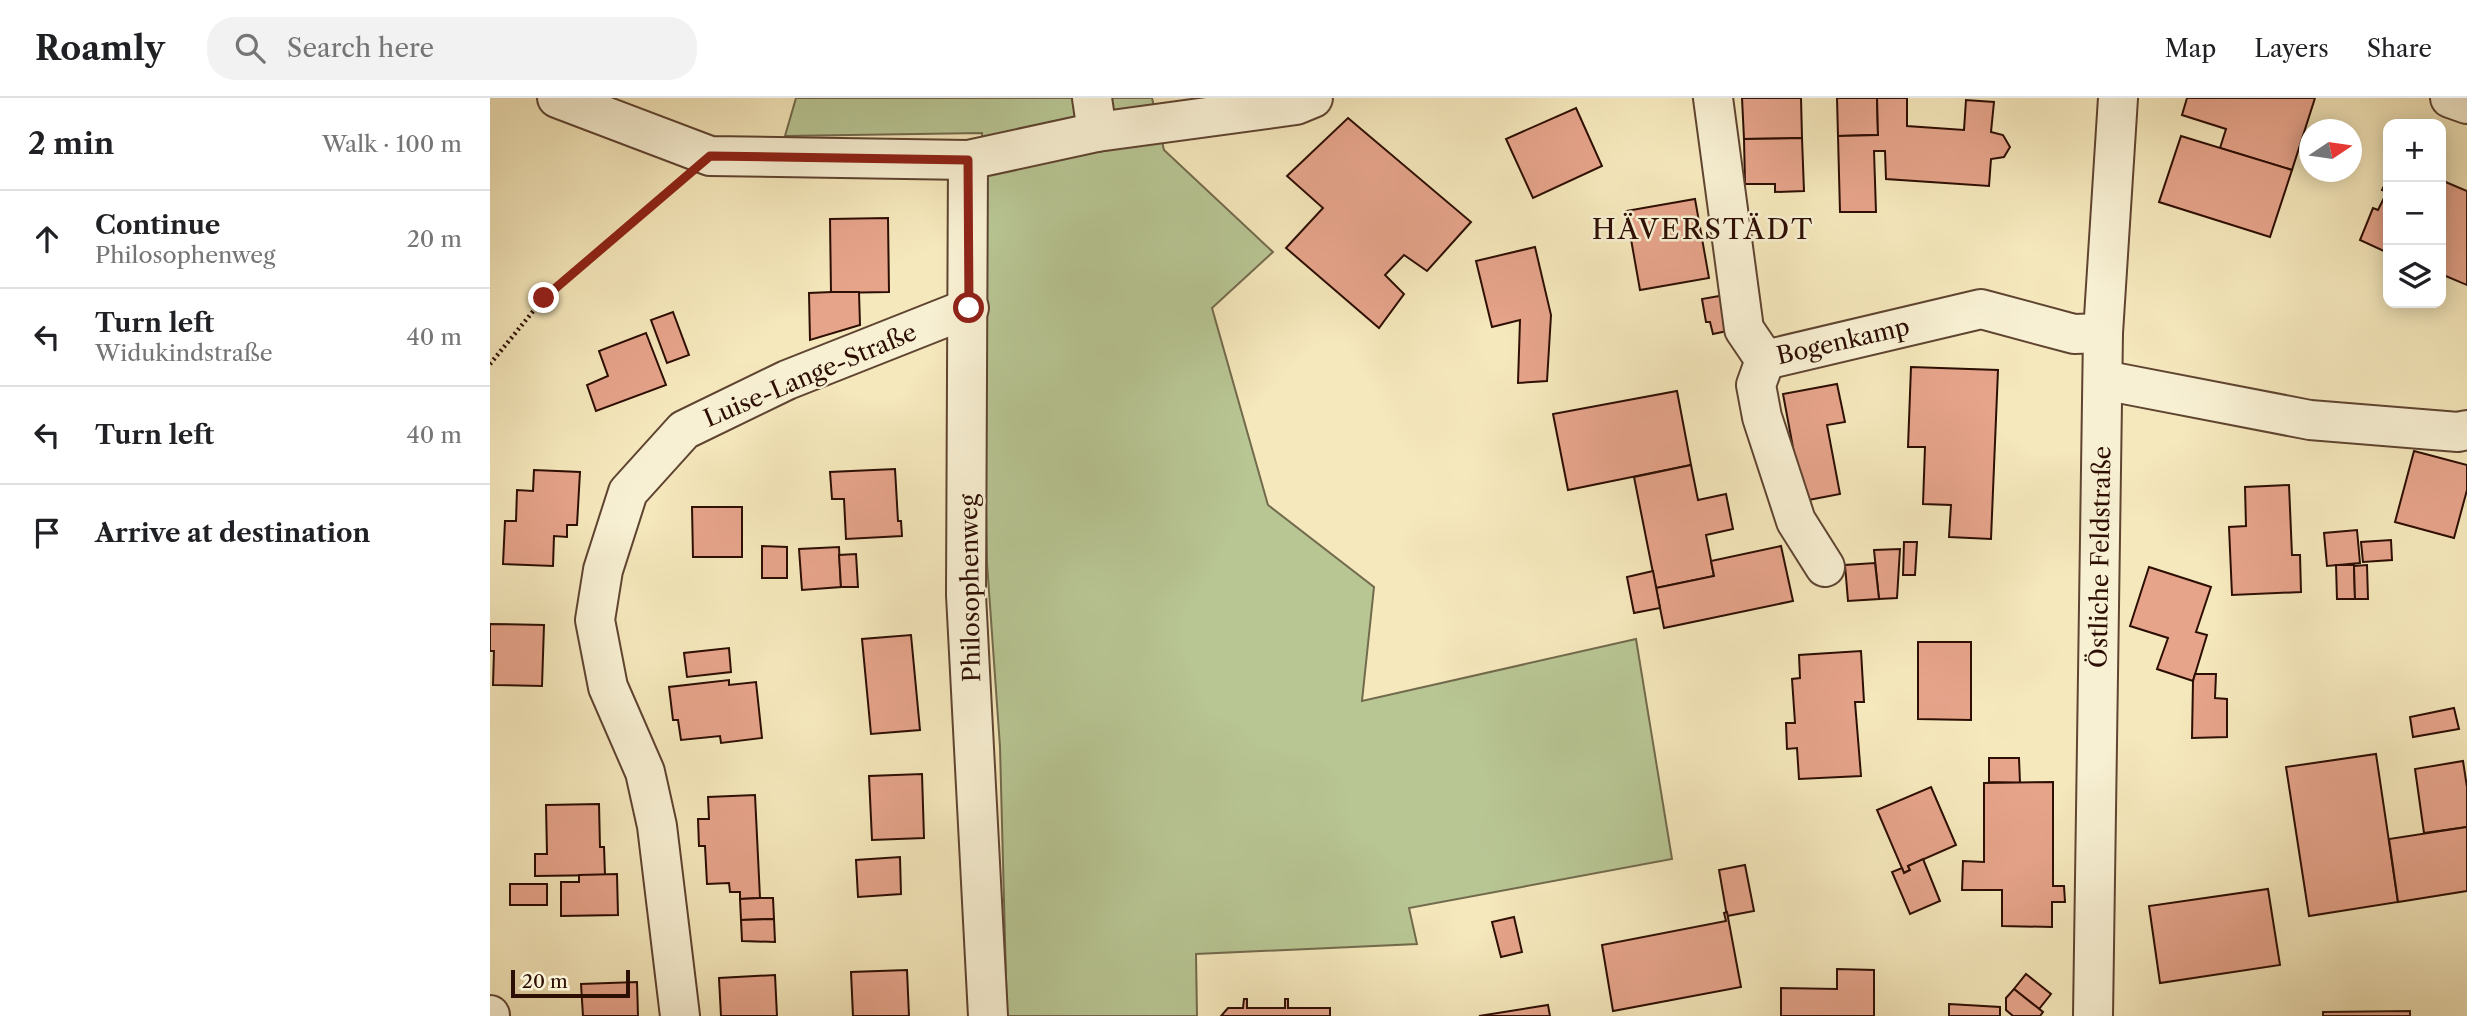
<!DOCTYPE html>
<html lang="en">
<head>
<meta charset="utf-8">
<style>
	body { margin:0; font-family:"Libre Caslon Text",serif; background:#f2f2f2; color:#202124 }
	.controls { position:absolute; right:21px; top:21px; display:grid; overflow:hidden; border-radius:14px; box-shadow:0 4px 18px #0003 }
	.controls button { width:63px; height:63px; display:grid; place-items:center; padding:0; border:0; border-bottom:2px solid #e0e0e0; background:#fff; color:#202124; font:35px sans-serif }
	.compass { position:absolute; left:1809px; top:21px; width:63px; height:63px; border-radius:50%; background:#fff; box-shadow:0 4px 18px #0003; rotate:77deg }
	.scale { position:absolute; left:21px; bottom:18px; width:119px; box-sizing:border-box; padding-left:7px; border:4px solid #2d0e03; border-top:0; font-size:19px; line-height:24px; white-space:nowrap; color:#2d0e03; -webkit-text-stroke:5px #f8f0d3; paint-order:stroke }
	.stop { position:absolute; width:21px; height:21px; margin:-16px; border:5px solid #8f2418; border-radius:50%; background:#fff }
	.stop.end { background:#8f2418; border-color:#fff; box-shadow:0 2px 7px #0008 }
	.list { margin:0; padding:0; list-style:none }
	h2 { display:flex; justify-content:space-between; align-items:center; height:91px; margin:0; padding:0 28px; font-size:30px }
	h2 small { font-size:23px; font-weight:400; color:#757577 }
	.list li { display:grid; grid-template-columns:46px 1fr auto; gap:21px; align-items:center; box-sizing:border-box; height:98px; padding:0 28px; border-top:2px solid #e0e0e0 }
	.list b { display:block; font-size:26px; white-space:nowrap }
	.list p { margin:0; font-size:23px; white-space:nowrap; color:#757577 }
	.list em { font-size:23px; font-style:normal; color:#757577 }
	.icon { flex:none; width:38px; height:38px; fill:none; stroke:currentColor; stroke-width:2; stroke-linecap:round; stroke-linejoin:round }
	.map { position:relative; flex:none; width:1977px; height:918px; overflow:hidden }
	header { display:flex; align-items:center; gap:42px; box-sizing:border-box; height:98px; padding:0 35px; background:#fff; border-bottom:2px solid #e0e0e0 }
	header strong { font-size:33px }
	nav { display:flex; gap:38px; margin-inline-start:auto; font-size:24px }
	.search { width:490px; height:63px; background:#f2f2f2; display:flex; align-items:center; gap:18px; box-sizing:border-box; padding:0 24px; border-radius:28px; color:#757577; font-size:26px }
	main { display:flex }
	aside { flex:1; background:#fff }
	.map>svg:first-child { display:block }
	.green { fill:#b8c694; stroke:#726a4c; stroke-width:2 }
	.building { fill:#e6a48b; stroke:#2d0e03; stroke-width:2 }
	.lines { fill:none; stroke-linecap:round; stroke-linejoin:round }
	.minor-casing { stroke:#5f4431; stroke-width:42 }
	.path { stroke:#2d0e03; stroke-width:4.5; stroke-dasharray:2 3.5; stroke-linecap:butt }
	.minor { stroke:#f8f0d3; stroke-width:38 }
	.route { stroke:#8f2418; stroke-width:9 }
	.labels { text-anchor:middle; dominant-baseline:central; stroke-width:5; stroke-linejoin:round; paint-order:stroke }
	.street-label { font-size:24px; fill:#2d0e03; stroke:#f8f0d3 }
	.quarter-label { font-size:28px; letter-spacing:2px; fill:#2d0e03; stroke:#f8f0d3 }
</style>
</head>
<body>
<header>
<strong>Roamly</strong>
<div class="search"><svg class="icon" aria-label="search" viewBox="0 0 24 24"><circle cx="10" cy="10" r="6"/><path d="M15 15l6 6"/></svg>Search here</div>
<nav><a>Map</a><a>Layers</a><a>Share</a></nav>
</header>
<main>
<aside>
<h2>2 min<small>Walk · 100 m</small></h2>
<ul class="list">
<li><svg class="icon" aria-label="ahead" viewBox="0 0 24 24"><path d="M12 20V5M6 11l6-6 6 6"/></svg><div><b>Continue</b><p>Philosophenweg</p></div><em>20 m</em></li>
<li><svg class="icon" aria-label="left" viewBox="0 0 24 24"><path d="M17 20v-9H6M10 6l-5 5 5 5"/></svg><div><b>Turn left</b><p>Widukindstraße</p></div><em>40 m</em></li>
<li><svg class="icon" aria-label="left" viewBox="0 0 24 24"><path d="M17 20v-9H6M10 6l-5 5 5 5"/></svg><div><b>Turn left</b></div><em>40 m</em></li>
<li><svg class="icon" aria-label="arrive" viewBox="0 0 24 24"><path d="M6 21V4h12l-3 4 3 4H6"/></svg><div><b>Arrive at destination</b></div></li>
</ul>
</aside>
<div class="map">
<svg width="1977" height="918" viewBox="0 0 1977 918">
	<rect width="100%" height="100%" fill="#f5e8bc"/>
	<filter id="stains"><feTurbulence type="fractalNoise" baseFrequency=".00286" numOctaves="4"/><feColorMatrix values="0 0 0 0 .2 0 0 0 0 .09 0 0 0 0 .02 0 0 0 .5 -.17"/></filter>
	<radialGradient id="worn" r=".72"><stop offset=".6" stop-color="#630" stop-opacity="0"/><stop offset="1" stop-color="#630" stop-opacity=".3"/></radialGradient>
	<path class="green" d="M 306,0 L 662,0 L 674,52 L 783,154 L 722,210 L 778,407 L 884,489 L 872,603 L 1146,541 L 1182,761 L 919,810 L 927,846 L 706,856 L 707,918 L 517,918 L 510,649 L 497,465 L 493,242 L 496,102 L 492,35 L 295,38 Z"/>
	<g class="building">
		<path d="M 1252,0 L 1311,0 L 1312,40 L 1254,41 Z"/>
		<path d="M 1347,0 L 1387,0 L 1388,37 L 1348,38 Z"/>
		<path d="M 1387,0 L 1417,0 L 1417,28 L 1474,32 L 1476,2 L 1504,4 L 1501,34 L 1513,37 L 1520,49 L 1514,59 L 1501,61 L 1499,88 L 1396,81 L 1395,53 L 1384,53 L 1386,114 L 1350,114 L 1348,38 L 1388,37 Z"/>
		<path d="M 1697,0 L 1825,0 L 1802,72 L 1730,50 L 1736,31 L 1692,17 Z"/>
		<path d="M 1086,10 L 1112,68 L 1043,100 L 1016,41 Z"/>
		<path d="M 858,20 L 981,124 L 937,173 L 914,157 L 895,177 L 914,196 L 889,230 L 796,150 L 833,110 L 797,78 Z"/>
		<path d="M 1691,38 L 1802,72 L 1780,139 L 1669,104 Z"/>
		<path d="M 1312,40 L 1314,93 L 1285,94 L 1285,86 L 1255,86 L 1254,41 Z"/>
		<path d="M 1898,80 L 1898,155 L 1870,142 L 1883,110 L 1888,112 L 1897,94 L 1892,92 Z"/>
		<path d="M 1951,82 L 1977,93 L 1977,187 L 1951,176 Z"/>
		<path d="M 1205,101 L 1219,180 L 1150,192 L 1136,113 Z"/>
		<path d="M 398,120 L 399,194 L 341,195 L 340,121 Z"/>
		<path d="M 1045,149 L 1061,217 L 1057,283 L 1028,285 L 1030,222 L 1002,229 L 986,163 Z"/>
		<path d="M 342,194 L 369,194 L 370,227 L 320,242 L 319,195 Z"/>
		<path d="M 1235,197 L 1237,233 L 1223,236 L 1220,224 L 1216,224 L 1212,201 Z"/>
		<path d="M 183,214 L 199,257 L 177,265 L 161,222 Z"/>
		<path d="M 156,235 L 176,287 L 106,313 L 97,287 L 118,278 L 109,253 Z"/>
		<path d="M 1421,269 L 1508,272 L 1501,441 L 1459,439 L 1461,407 L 1433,406 L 1435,349 L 1418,349 Z"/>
		<path d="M 1347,286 L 1355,324 L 1337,327 L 1350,396 L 1313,403 L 1293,296 Z"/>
		<path d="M 1187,293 L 1201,367 L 1078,392 L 1063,316 Z"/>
		<path d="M 1924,353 L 1977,367 L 1977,392 L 1964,440 L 1905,424 Z"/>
		<path d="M 1201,367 L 1208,402 L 1236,396 L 1243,431 L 1216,437 L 1224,478 L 1166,490 L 1144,379 Z"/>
		<path d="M 405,371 L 408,423 L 411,423 L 412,438 L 356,441 L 354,401 L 342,401 L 340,374 Z"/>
		<path d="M 44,372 L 90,374 L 87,427 L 77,427 L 77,439 L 64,438 L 63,468 L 13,466 L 15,423 L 26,423 L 27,392 L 43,393 Z"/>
		<path d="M 1799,387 L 1802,457 L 1810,457 L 1811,494 L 1742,497 L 1739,429 L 1756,428 L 1755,389 Z"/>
		<path d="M 202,409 L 252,409 L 252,459 L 203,459 Z"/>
		<path d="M 1867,432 L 1870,465 L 1837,468 L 1834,435 Z"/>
		<path d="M 1901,442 L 1902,462 L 1873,464 L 1871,444 Z"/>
		<path d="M 1414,444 L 1427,444 L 1425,477 L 1413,477 Z"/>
		<path d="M 272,448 L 297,449 L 297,480 L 272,480 Z"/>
		<path d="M 1291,448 L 1303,503 L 1174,530 L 1166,490 L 1224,478 L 1221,463 Z"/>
		<path d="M 349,449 L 351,489 L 312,492 L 309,451 Z"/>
		<path d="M 1410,451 L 1407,500 L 1389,501 L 1384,452 Z"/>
		<path d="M 366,456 L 368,489 L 351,489 L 349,457 Z"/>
		<path d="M 1385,465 L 1389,501 L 1358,503 L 1355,467 Z"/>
		<path d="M 1846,467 L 1864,467 L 1865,501 L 1847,501 Z"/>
		<path d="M 1877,467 L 1878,501 L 1865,501 L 1864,468 Z"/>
		<path d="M 1659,469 L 1721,489 L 1706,534 L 1717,537 L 1703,583 L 1667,571 L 1678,540 L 1640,528 Z"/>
		<path d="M 1163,473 L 1170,510 L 1144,515 L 1137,479 Z"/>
		<path d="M 0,526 L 54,527 L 52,588 L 3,587 L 4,553 L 0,553 Z"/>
		<path d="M 421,537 L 430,632 L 381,636 L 372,541 Z"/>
		<path d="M 1428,544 L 1481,544 L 1481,622 L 1428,621 Z"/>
		<path d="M 239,550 L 241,574 L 197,579 L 194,555 Z"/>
		<path d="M 1371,553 L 1374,604 L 1365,604 L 1371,678 L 1309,681 L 1307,650 L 1297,651 L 1296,625 L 1305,625 L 1302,581 L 1310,580 L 1309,557 Z"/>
		<path d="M 1705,576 L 1726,576 L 1725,600 L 1737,601 L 1737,639 L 1702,640 L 1703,583 Z"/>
		<path d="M 239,582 L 239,587 L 266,584 L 272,640 L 231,645 L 230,638 L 191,642 L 188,622 L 183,622 L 179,589 Z"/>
		<path d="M 1964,610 L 1969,631 L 1923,639 L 1920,619 Z"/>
		<path d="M 1886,656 L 1908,804 L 1819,818 L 1796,669 Z"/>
		<path d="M 1499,660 L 1529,660 L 1530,685 L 1499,684 Z"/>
		<path d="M 1973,663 L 1977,689 L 1977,729 L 1934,735 L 1925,671 Z"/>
		<path d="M 432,676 L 434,740 L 382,742 L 379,678 Z"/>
		<path d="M 1563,684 L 1563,788 L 1574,788 L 1575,804 L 1562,804 L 1562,829 L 1512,828 L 1512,792 L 1472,792 L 1473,763 L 1494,764 L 1494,685 Z"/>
		<path d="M 1441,689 L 1466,747 L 1418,768 L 1420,772 L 1414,775 L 1387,712 Z"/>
		<path d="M 265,697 L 270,800 L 250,801 L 250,794 L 240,794 L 239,785 L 217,786 L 215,748 L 209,748 L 208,721 L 219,721 L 218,699 Z"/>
		<path d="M 109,706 L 110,749 L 114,749 L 115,777 L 45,778 L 45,756 L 57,756 L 56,707 Z"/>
		<path d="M 1977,729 L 1977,793 L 1908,804 L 1899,741 Z"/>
		<path d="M 410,759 L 411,796 L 368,799 L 366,762 Z"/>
		<path d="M 1433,761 L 1450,803 L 1420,816 L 1402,774 L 1412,770 L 1414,775 L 1420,772 L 1418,768 Z"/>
		<path d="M 1255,767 L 1264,813 L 1237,818 L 1229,772 Z"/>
		<path d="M 127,776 L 128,817 L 71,818 L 71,784 L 89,784 L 89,777 Z"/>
		<rect x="20" y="786" width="37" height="21"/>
		<path d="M 1778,791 L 1790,867 L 1670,885 L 1659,808 Z"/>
		<path d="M 270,800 L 283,800 L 284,821 L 251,822 L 250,801 Z"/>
		<path d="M 1237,814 L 1251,889 L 1123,913 L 1112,847 L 1236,823 L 1234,815 Z"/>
		<path d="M 1024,819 L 1032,854 L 1011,859 L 1002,824 Z"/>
		<path d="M 284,821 L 285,844 L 252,843 L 251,822 Z"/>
		<path d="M 1347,871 L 1384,872 L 1384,918 L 1291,918 L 1291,890 L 1347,891 Z"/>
		<path d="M 417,872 L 419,918 L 363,918 L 361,874 Z"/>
		<path d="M 1536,876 L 1561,896 L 1549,911 L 1524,891 Z"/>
		<path d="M 285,877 L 287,918 L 231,918 L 229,880 Z"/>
		<path d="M 147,884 L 148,918 L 93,918 L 91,886 Z"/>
		<path d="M 1524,891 L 1553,914 L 1550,918 L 1523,918 L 1516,912 L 1516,900 Z"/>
		<path d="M 754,901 L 757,901 L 757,910 L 795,910 L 795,901 L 798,901 L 798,910 L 840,910 L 840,918 L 731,918 L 738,910 L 753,910 Z"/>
		<path d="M 1459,906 L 1510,909 L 1510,918 L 1459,918 Z"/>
		<path d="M 1058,907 L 1060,918 L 989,918 Z"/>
		<path d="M 1920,913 L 1920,918 L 1833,918 L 1833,914 Z"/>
	</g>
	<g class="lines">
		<defs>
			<g id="minor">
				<path d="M 67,0 L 220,58 L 478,62 L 607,34 L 806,7 L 823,0"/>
				<path d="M 602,0 L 607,34"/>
				<path d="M 1223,0 L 1254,231 L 1275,262 L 1491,211 L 1584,236 L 1613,235"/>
				<path d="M 1960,0 L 1977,6"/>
				<path d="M 478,62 L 476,497 L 498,918"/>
				<path d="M 1275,262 L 1266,287 L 1272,319 L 1306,423 L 1335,469"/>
				<path d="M 1613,282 L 1820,322 L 1968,334 L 1977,332"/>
				<path d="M 0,917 L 0,918"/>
				<path d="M 190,918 L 167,728 L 155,674 L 118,589 L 105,522 L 113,472 L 138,394 L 194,332 L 297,282 L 479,210"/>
				<path d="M 1603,918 L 1613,235 L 1628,0"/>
			</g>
		</defs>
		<use href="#minor" class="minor-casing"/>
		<path class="path" d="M 0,266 L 54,200 L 185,88"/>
		<use href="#minor" class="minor"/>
	</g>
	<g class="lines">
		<path class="route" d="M 54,200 L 220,58 L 478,62 L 479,210"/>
	</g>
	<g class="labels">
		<g class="street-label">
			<text transform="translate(1353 243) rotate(-13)">Bogenkamp</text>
			<text transform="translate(320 277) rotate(-23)">Luise-Lange-Straße</text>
			<text transform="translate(1610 459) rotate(-89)">Östliche Feldstraße</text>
			<text transform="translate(480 490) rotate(-91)">Philosophenweg</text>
		</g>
		<g class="quarter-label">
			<text x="1213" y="131">HÄVERSTÄDT</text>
		</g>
	</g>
	<rect width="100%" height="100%" filter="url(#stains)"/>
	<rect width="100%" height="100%" fill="url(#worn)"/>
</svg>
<div class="controls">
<button>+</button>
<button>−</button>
<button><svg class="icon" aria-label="layers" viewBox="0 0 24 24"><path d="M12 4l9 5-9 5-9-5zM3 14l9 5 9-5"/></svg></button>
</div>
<svg class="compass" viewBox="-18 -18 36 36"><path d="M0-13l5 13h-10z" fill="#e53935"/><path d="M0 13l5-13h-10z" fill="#757577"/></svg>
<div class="scale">20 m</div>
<div class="stop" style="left:479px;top:210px"></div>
<div class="stop end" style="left:54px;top:200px"></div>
</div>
</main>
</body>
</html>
